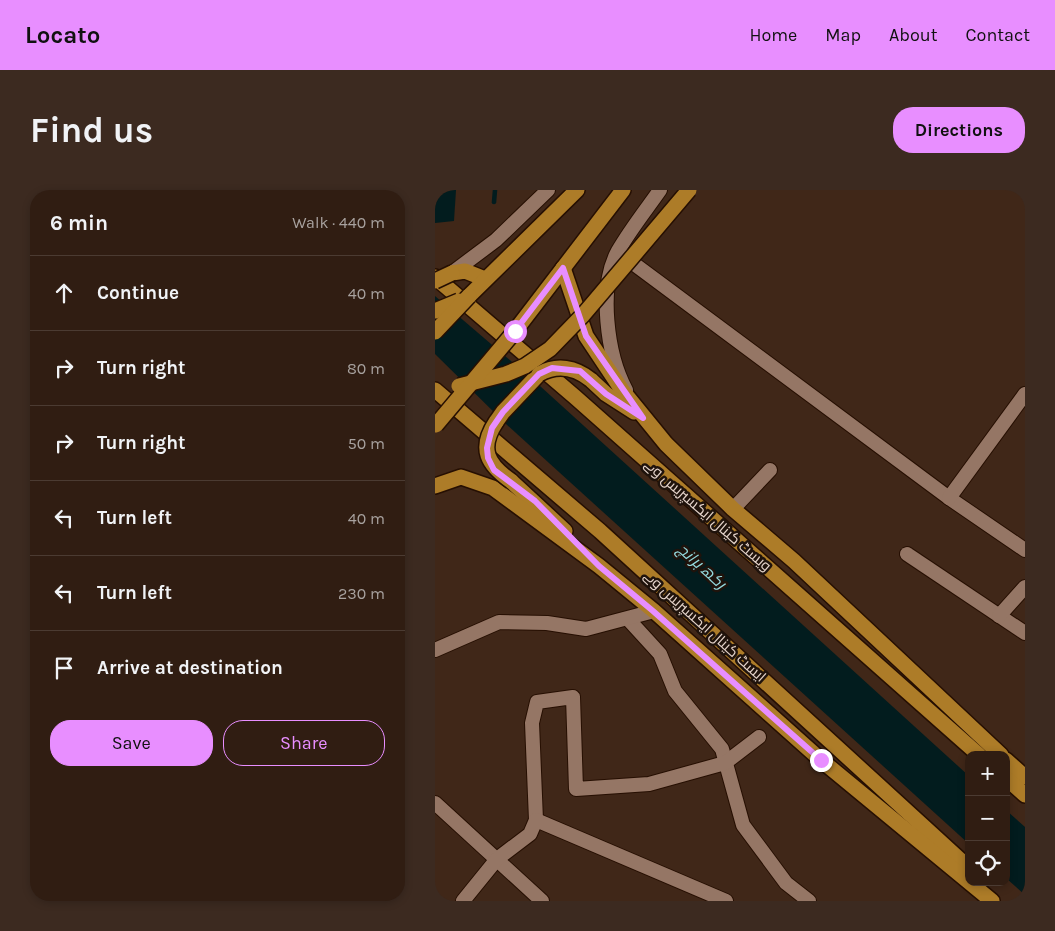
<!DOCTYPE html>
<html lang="en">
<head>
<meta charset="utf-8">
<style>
	body { margin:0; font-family:Karla,Cairo,sans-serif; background:#3c2a20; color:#f1f3f6 }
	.controls { position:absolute; right:15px; bottom:15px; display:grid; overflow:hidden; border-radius:10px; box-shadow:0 2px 8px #0003 }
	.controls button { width:45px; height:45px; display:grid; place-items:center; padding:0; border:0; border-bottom:1px solid #4b3b32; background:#301d12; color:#f1f3f6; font:25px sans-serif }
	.stop { position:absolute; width:15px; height:15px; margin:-11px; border:4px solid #e88eff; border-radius:50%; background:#fff }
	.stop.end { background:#e88eff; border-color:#fff; box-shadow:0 1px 5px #0008 }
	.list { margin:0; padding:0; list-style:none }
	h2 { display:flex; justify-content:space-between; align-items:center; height:65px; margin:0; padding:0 20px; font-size:21px }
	h2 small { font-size:16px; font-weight:400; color:#a8a29f }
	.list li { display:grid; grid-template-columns:32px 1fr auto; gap:15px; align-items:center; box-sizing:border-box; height:75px; padding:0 20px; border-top:1px solid #4b3b32 }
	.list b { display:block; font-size:19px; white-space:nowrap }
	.list em { font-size:16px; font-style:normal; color:#a8a29f }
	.actions { display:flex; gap:10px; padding:15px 20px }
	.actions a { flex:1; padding:11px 0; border:1px solid #e88eff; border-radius:20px; text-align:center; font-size:18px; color:#e88eff }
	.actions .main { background:#e88eff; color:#111 }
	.icon { flex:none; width:28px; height:28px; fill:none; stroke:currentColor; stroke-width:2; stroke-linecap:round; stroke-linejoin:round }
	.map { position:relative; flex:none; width:590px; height:711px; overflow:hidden; border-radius:20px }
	header { display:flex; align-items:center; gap:30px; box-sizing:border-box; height:70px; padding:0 25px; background:#e88eff; color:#111 }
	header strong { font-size:24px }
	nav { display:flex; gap:28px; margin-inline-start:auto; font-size:18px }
	.intro { display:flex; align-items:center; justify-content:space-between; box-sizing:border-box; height:120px; padding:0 30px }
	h1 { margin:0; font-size:35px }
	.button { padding:12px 22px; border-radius:20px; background:#e88eff; color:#111; font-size:18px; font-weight:700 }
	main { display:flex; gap:30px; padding:0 30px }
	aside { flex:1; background:#301d12; border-radius:20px; box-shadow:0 2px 8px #0003 }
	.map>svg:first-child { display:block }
	.water { fill:#021c1e }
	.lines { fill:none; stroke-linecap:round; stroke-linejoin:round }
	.stream { stroke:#021c1e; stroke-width:4.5 }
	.street-casing { stroke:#260f02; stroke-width:16 }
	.primary-casing { stroke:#260f02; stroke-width:18 }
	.street { stroke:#957665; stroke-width:14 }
	.primary { stroke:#ad7c28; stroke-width:15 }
	.primary-bridge-casing { stroke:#260f02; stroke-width:18; stroke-linecap:butt }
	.primary-bridge { stroke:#ad7c28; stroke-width:15 }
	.route { stroke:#e88eff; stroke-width:6 }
	.labels { text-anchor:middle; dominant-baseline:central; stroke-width:5; stroke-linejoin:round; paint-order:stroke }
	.street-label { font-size:15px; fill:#e6d5cc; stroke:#1f130c }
	.water-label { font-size:16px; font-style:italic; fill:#93d9de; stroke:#1f130c }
</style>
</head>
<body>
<header>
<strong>Locato</strong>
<nav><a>Home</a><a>Map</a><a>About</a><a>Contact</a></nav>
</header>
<div class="intro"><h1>Find us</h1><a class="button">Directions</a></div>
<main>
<aside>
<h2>6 min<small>Walk · 440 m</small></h2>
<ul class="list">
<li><svg class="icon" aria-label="ahead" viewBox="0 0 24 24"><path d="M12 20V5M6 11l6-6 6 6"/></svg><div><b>Continue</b></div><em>40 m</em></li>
<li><svg class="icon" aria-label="right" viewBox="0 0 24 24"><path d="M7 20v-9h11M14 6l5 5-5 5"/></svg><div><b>Turn right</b></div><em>80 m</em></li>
<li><svg class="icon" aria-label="right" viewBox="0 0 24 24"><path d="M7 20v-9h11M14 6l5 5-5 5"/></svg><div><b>Turn right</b></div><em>50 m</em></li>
<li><svg class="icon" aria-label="left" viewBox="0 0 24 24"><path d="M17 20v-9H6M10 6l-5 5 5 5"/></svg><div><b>Turn left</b></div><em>40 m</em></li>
<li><svg class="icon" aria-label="left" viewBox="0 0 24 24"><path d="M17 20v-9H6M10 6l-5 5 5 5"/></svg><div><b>Turn left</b></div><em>230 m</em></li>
<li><svg class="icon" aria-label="arrive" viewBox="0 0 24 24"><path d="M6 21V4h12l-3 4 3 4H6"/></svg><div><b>Arrive at destination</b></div></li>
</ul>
<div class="actions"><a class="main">Save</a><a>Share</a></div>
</aside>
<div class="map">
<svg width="590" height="711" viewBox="0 0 590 711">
	<rect width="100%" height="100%" fill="#402718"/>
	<g class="water">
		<path d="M 0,0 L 21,0 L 19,31 L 0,33 Z"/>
		<path d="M 0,106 L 105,196 L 534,586 L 534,654 L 71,234 L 0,164 Z"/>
		<path d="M 571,620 L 590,637 L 590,705 L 571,688 Z"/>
	</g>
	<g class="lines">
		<path class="stream" d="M 59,12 L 60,0"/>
		<defs>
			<g id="street">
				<path d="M 183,62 L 514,308 L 590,360"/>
				<path d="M 17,83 L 61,50 L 113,0"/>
				<path d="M 191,200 C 172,165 163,97 183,61 C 195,40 211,20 225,0"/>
				<path d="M 514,308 L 590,204"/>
				<path d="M 298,319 L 335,280"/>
				<path d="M 472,364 L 590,443"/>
				<path d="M 564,426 L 590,397"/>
				<path d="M 193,429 L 225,464 L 240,501 L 287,559 L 308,635 L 351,693 L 374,711"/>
				<path d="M 0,460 L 64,432 L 112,433 L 151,439 L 219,421"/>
				<path d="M 0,613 L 107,711"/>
				<path d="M 101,630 L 97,533 L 102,512 L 138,507 L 141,599 L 214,594 L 290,573 L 324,547"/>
				<path d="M 28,711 L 62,669 L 95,644 L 101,630 L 291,711"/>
			</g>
			<g id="primary">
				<path d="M 128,78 L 151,146 L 187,200 L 231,254 L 298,319 L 359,371 L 566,565"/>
				<path d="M 17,83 L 30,81 L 50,89"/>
				<path d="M 0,87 L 140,207 L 544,565"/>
				<path d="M 34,106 L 142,0"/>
				<path d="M 80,141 L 188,0"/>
				<path d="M 156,190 L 171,204 L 199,222"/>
				<path d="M 0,200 L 165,341 L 534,678"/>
				<path d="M 61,232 L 68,222 L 104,184"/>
				<path d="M 76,291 L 130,341"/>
				<path d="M 0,296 L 26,287 L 58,298 L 164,376 L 219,421 L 386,570 L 557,711"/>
				<path d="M 571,570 L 590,587"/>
				<path d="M 571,588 L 590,605"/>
			</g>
		</defs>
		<use href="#street" class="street-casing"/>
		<use href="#primary" class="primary-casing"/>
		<use href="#street" class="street"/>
		<use href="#primary" class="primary"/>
		<defs>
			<g id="primary-bridge">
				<path d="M 0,91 L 17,83"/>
				<path d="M 0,121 L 24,111"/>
				<path d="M 0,142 L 34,106"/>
				<path d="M 104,184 C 122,174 140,177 156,190"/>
				<path d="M 24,196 L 71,184 L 90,176 L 115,159 L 148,125 L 254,0"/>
				<path d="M 61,232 C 43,259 53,275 76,291"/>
				<path d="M 1,235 L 80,141"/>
			</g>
		</defs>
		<use href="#primary-bridge" class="primary-bridge-casing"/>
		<use href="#primary-bridge" class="primary-bridge"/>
	</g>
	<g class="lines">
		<path class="route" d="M 80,141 L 128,78 L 151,146 L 208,228 L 171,204 L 145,181 L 117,178 L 104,184 L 68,222 L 57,238 L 52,258 L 53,268 L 59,280 L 100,311 L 164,376 L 218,421 L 386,570"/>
	</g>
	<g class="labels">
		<g class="street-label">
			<text transform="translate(273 325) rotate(41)">ویسٹ کینال ایکسپریس وے</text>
			<text transform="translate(270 436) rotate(42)">ایسٹ کینال ایکسپریس وے</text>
		</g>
		<g class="water-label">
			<text transform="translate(267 376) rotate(42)">رکھ برانچ</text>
		</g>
	</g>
</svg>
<div class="controls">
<button>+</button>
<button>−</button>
<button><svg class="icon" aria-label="locate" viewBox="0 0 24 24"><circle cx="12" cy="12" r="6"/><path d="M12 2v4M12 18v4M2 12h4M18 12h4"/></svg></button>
</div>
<div class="stop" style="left:80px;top:141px"></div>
<div class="stop end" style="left:386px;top:570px"></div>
</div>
</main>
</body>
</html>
